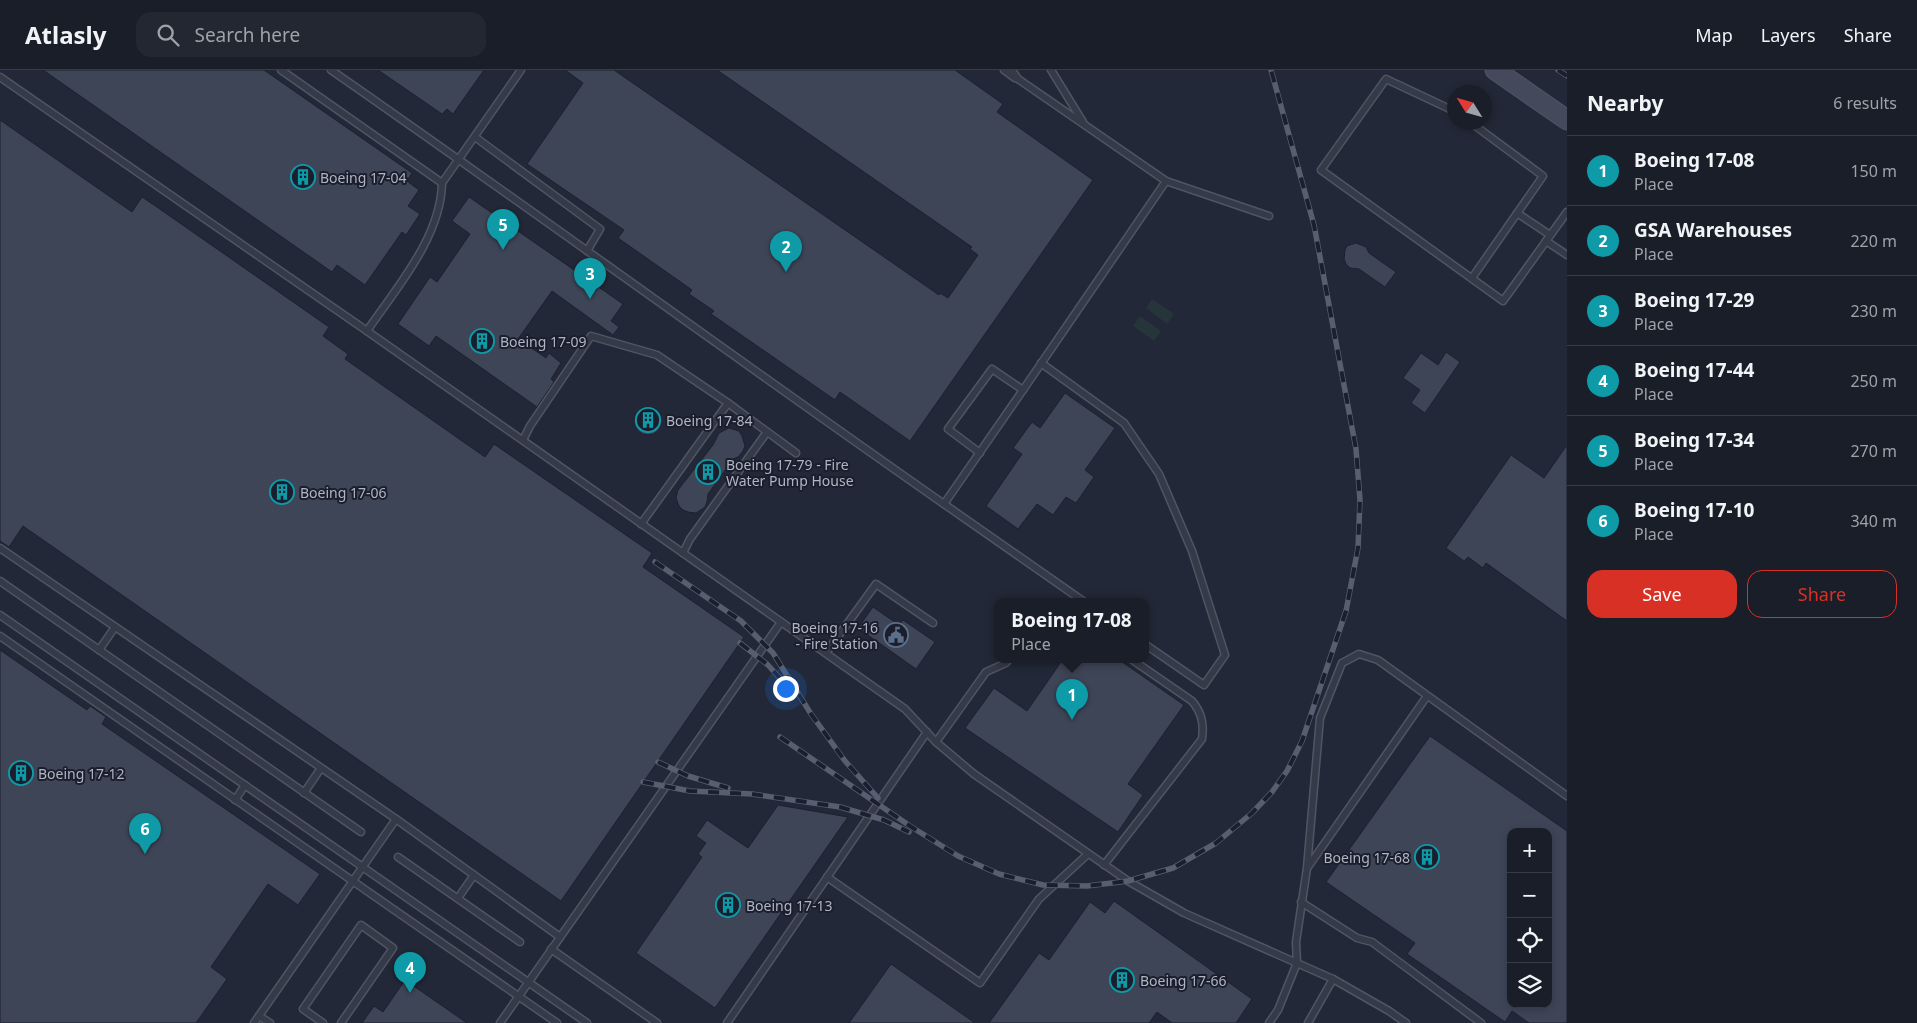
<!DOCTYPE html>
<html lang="en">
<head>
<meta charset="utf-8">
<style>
	body { margin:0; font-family:"Noto Sans",sans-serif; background:#232731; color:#f1f3f6 }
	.controls { position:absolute; right:15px; bottom:15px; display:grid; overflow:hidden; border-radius:10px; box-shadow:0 2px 8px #0003 }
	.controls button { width:45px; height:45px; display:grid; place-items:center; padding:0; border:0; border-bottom:1px solid #383c46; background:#1a1e29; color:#f1f3f6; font:25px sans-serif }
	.compass { position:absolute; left:1447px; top:15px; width:45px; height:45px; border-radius:50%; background:#1a1e29; box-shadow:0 2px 8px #0003; rotate:307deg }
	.you { position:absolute; left:785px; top:618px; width:18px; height:18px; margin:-12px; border:4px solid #fff; border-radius:50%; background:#1a73e8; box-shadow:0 0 0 8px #1a73e833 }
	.badge { display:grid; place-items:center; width:32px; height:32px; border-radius:50%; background:#d93025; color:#fff; font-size:16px; font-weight:700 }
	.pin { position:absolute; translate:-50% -41px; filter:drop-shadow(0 1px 2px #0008) }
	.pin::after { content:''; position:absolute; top:26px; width:18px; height:15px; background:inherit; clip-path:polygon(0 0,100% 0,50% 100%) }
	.popup { position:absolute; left:994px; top:528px; width:155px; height:65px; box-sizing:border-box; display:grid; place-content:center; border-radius:10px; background:#1a1e29; filter:drop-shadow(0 1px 4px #0005); font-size:16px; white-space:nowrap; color:#9fa2a8 }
	.popup b { font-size:19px; color:#f1f3f6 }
	.popup::after { content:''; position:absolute; left:50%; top:100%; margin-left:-10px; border:10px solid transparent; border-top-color:#1a1e29 }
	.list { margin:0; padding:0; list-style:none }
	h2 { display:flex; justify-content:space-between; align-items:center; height:65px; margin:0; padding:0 20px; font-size:21px }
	h2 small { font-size:16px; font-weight:400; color:#9fa2a8 }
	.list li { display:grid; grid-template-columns:32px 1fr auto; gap:15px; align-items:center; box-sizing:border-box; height:70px; padding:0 20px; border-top:1px solid #383c46 }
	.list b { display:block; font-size:19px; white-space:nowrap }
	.list p { margin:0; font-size:16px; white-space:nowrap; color:#9fa2a8 }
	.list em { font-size:16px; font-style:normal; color:#9fa2a8 }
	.actions { display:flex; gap:10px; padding:15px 20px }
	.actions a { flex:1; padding:11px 0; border:1px solid #d93025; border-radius:15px; text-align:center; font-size:18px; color:#d93025 }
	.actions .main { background:#d93025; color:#fff }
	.icon { flex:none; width:28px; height:28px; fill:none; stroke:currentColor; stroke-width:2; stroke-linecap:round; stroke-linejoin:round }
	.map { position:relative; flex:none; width:1567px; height:953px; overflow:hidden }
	header { display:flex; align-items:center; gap:30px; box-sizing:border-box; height:70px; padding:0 25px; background:#1a1e29; border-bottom:1px solid #383c46 }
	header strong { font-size:24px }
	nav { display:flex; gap:28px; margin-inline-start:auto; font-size:18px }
	.search { width:350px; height:45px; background:#232731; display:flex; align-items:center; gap:12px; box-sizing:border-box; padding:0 18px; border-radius:15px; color:#9fa2a8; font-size:19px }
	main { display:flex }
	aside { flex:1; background:#1a1e29 }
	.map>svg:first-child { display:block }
	.green { fill:#253539 }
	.building { fill:#3e4557; stroke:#1d212f; fill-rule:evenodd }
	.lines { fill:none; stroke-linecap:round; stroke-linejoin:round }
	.lane-casing { stroke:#505563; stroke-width:9 }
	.secondary-casing { stroke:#505563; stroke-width:21 }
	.lane { stroke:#353a48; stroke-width:6 }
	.secondary { stroke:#44495b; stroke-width:19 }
	.rail-casing { stroke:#575e6f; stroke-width:5.5 }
	.rail { stroke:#1b1f2d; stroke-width:4; stroke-dasharray:11; stroke-linecap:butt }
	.labels { text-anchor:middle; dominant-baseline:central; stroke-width:4; stroke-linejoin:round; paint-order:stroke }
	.poi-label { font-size:14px; fill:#b0b5c4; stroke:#1b1f2d; text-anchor:start }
</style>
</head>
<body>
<header>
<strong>Atlasly</strong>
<div class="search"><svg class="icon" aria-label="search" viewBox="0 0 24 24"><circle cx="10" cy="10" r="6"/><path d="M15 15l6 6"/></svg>Search here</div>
<nav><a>Map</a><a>Layers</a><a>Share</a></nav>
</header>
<main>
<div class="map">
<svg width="1567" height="953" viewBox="0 0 1567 953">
	<rect width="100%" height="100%" fill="#222837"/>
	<g class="green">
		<path d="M 1152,229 L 1174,244 L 1167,254 L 1146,238 Z"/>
		<path d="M 1140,246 L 1161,261 L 1154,271 L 1133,256 Z"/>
	</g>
	<g class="building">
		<path d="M 43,0 L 264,0 L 412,103 L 407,111 L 419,120 L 408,136 L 420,144 L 406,165 L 402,162 L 365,215 L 337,195 L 332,202 Z"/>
		<path d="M 378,0 L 484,0 L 453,44 L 447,39 L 442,44 Z"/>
		<path d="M 565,0 L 614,0 L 939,225 L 940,223 L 948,228 L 978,185 L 970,179 L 972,177 L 717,0 L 955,0 L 1003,34 L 997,42 L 1093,110 L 910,371 L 840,322 L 835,330 L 711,244 L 714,241 L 689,224 L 692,220 L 618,168 L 624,160 L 527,94 L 583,13 Z"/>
		<path d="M 0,50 L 132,142 L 142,127 L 154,135 L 329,257 L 323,266 L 348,284 L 345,289 L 485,387 L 494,374 L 652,483 L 643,497 L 744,567 L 561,831 L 23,456 L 9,477 L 0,471 Z"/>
		<path d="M 469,127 L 623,234 L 611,251 L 619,257 L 613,265 L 552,221 L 518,269 L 546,288 L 549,283 L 561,293 L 551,309 L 554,312 L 537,337 L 436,266 L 429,276 L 398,254 L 430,207 L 437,212 L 470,164 L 452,151 Z"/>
		<path d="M 1356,173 L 1366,177 L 1369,183 L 1396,202 L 1385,217 L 1359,199 L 1350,198 L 1346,194 L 1344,189 L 1345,180 L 1347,176 Z"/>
		<path d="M 1446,282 L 1460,292 L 1425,343 L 1411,333 L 1420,320 L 1403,308 L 1421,283 L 1438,295 Z"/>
		<path d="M 1065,323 L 1115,358 L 1085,400 L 1094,407 L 1076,433 L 1066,427 L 1053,445 L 1037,434 L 1018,459 L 986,436 L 1022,384 L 1013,378 L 1032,352 L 1040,358 Z"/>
		<circle cx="648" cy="351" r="14"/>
		<path d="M 729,358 L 739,361 L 742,366 L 745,376 L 743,381 L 738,387 L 733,389 L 708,424 L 707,432 L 705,437 L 696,443 L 688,442 L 683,440 L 679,436 L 676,428 L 678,420 L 713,375 L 719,363 Z"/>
		<path d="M 1567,375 L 1567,551 L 1486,493 L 1483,498 L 1468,487 L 1464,491 L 1446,478 L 1511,385 L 1544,408 Z"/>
		<path d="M 873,537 L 899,555 L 903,550 L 935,572 L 916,599 L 858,558 Z"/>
		<path d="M 0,580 L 87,640 L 90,636 L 106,647 L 102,654 L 320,804 L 298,835 L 268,814 L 211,897 L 227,909 L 196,953 L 0,953 Z"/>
		<path d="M 1063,589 L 1118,589 L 1184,635 L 1128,714 L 1143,725 L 1118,762 L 965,658 L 994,618 L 1027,641 Z"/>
		<path d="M 1430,666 L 1567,761 L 1567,953 L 1529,953 L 1512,941 L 1505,952 L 1407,884 L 1415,873 L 1326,812 ZM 1511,762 L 1548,762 L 1548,934 L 1511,934 Z"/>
		<path d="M 778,735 L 848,747 L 715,938 L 636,883 L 702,787 L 698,784 L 706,773 L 696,766 L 707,750 L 748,778 Z"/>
		<path d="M 1114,831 L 1252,929 L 1236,953 L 1172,953 L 1157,942 L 1149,953 L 989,953 L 1039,883 L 1049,890 L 1090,832 L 1105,843 Z"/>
		<path d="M 891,894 L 975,953 L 849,953 Z"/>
		<path d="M 405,910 L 467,953 L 362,953 L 374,936 L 383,942 Z"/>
	</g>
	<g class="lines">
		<defs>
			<g id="lane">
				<path d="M 281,0 L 442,113 C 441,167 397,217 367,261"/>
				<path d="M 331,0 C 537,143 739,291 944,434 L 1023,320 L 992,299 L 948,359 L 980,383"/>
				<path d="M 1004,0 L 1015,8"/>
				<path d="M 1012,0 L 1018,9 L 1166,111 L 1023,320"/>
				<path d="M 1051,0 L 1083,52"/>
				<path d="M 0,7 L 367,261 L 905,639 L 936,672 L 974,704 L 1128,811 L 1184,843 L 1333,909 L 1389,941 L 1406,953"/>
				<path d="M 1454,41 L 1386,9 L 1321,100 L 1503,231 L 1567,142"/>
				<path d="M 1470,52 L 1543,106 L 1472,208"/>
				<path d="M 475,67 L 600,159 L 587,181"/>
				<path d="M 1166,111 L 1269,146"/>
				<path d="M 442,113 L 521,0"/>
				<path d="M 1517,143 L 1550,165"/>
				<path d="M 1546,171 L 1567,185"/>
				<path d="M 1041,293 L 1124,353 L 1159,404 L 1192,481 L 1225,585 L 1204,615 L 1146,575"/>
				<path d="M 728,333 L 796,383"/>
				<path d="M 523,370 L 530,356 L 591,266 L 657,285 L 728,333 L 641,454"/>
				<path d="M 944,434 L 1083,531"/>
				<path d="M 0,478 L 396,749 L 560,867"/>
				<path d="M 683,483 L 690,469 L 767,362"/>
				<path d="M 0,511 L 361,762"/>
				<path d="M 0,545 L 587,953"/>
				<path d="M 0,566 L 557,953"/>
				<path d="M 99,580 L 115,557"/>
				<path d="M 826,583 L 876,514 L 933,553"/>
				<path d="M 936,672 L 986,602 L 1006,593 L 1009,589"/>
				<path d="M 304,723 L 321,698"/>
				<path d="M 235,730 L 245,715"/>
				<path d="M 398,787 L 520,872"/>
				<path d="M 1104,795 L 1202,669 C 1204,654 1202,643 1192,631 L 1131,589"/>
				<path d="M 1308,797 L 1427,626"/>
				<path d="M 827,807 L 980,913 L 1039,829 L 1088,784"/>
				<path d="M 458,828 L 474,805"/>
				<path d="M 1301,832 L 1357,868 L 1372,872 L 1481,953"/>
				<path d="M 551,879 L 657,953"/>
				<path d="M 259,946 L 270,953"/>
				<path d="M 254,953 L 396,749"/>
				<path d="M 323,953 L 303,939 L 361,855 L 393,878 L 341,953"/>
				<path d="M 500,953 L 781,552"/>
				<path d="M 727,953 L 927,662"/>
				<path d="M 1269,953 L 1278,940 L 1297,893 L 1296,872 L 1307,798 L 1320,648 L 1342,593 L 1359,584 L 1378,590 L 1567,726"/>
				<path d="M 1308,953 L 1333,909"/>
			</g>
			<path id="secondary" d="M 1495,0 L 1567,50"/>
		</defs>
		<use href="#lane" class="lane-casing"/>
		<use href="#secondary" class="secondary-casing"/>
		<use href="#lane" class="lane"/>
		<use href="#secondary" class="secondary"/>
		<defs>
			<g id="rail">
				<path d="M 1558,0 L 1567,6"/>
				<path d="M 655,492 L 741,551 L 773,583 L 811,644 L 845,691 L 878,728"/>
				<path d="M 740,573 L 768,595 L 785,614"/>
				<path d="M 780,667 L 910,756 L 958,786 L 999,804 L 1043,815 L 1087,816 L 1128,811 L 1173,798 L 1216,773 L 1252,743 L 1272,722 L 1287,701 L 1302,671 L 1346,541 L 1358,478 L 1360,430 L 1356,379 L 1314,155 L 1271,0"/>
				<path d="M 658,692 L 688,706 L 728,718"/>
				<path d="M 643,712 L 690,721 L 752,724 L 840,737 L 884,750 L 909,762"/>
			</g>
		</defs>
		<use href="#rail" class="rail-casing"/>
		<use href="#rail" class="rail"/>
	</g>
	<defs>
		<symbol id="building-ring" viewBox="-11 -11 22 22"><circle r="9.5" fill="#1b1f2d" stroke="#0f9aa8" stroke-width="1.5"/><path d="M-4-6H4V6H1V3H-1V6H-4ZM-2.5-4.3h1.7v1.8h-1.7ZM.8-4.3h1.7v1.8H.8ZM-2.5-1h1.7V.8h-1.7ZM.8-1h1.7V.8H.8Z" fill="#0f9aa8"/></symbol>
		<symbol id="civic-ring" viewBox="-11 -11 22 22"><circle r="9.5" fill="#1b1f2d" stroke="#5c6f8a" stroke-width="1.5"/><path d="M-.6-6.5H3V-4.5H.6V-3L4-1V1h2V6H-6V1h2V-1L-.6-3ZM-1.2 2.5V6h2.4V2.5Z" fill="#5c6f8a"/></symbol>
	</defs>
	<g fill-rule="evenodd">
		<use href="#building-ring" x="289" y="93" width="28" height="28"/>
		<use href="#building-ring" x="468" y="257" width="28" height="28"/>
		<use href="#building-ring" x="634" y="336" width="28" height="28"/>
		<use href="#building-ring" x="694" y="388" width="28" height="28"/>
		<use href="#building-ring" x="268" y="408" width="28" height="28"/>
		<use href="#civic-ring" x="882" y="551" width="28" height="28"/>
		<use href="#building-ring" x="7" y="689" width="28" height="28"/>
		<use href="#building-ring" x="1413" y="773" width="28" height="28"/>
		<use href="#building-ring" x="714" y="821" width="28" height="28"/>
		<use href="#building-ring" x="1108" y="896" width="28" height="28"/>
	</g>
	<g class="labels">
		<g class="poi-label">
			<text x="320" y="107">Boeing 17-04</text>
			<text x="500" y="271">Boeing 17-09</text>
			<text x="666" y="350">Boeing 17-84</text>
			<text x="726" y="394">Boeing 17-79 - Fire<tspan x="726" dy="16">Water Pump House</tspan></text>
			<text x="300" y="422">Boeing 17-06</text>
			<text x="878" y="557" text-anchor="end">Boeing 17-16<tspan x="878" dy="16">- Fire Station</tspan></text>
			<text x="38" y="703">Boeing 17-12</text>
			<text x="1410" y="787" text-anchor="end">Boeing 17-68</text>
			<text x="746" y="835">Boeing 17-13</text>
			<text x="1140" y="910">Boeing 17-66</text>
		</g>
	</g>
</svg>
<div class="controls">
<button>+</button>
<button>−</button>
<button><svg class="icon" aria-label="locate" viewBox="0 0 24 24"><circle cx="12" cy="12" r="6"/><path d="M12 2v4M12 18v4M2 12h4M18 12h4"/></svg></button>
<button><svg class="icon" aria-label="layers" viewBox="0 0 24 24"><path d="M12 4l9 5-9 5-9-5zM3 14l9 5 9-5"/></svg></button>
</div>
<svg class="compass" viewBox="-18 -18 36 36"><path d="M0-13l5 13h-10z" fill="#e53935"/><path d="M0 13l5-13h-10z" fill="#9fa2a8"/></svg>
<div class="you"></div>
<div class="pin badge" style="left:1072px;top:650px;background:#0f9aa8">1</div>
<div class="popup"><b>Boeing 17-08</b>Place</div>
<div class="pin badge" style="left:786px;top:202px;background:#0f9aa8">2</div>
<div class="pin badge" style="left:590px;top:229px;background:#0f9aa8">3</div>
<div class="pin badge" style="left:410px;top:923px;background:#0f9aa8">4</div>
<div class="pin badge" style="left:503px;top:180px;background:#0f9aa8">5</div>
<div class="pin badge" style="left:145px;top:784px;background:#0f9aa8">6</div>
</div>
<aside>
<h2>Nearby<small>6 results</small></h2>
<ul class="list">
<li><span class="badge" style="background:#0f9aa8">1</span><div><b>Boeing 17-08</b><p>Place</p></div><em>150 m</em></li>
<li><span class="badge" style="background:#0f9aa8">2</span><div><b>GSA Warehouses</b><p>Place</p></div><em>220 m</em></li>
<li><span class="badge" style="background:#0f9aa8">3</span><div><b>Boeing 17-29</b><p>Place</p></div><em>230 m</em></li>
<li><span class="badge" style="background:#0f9aa8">4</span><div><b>Boeing 17-44</b><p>Place</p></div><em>250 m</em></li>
<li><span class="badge" style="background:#0f9aa8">5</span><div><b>Boeing 17-34</b><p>Place</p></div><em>270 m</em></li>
<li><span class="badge" style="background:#0f9aa8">6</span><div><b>Boeing 17-10</b><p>Place</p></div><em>340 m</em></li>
</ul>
<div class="actions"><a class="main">Save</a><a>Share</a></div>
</aside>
</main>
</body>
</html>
